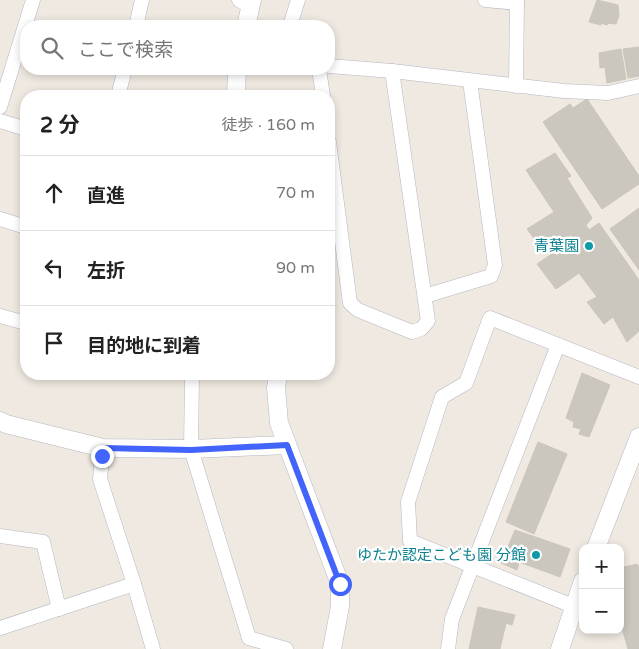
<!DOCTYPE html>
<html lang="ja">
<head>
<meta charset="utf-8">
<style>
	body { margin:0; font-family:"Varela Round","Noto Sans JP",sans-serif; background:#f2f2f2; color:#222 }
	.controls { position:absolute; right:15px; bottom:15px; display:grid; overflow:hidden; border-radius:10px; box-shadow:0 2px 8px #0003 }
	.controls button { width:45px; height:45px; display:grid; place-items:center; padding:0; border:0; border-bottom:1px solid #e0e0e0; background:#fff; color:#222; font:25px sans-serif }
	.stop { position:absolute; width:15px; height:15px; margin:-11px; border:4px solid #4264fb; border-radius:50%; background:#fff }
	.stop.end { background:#4264fb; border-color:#fff; box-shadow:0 1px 5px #0008 }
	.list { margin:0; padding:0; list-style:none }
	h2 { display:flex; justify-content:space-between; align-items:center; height:65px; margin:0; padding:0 20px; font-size:21px }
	h2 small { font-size:16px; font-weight:400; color:#767676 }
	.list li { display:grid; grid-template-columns:32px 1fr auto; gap:15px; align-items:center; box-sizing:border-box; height:75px; padding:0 20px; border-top:1px solid #e0e0e0 }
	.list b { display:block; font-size:19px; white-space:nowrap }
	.list em { font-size:16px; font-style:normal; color:#767676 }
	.icon { flex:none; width:28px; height:28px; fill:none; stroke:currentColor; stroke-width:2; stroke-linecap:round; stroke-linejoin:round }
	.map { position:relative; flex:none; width:639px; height:649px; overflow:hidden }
	.search { position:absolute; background:#fff; box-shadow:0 2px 8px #0003; left:20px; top:20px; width:315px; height:55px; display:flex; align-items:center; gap:12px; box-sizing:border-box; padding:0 18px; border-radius:20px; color:#767676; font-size:19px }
	.panel { position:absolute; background:#fff; box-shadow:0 2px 8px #0003; left:20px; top:90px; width:315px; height:290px; border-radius:20px }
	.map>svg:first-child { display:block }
	.building { fill:#cbc7bf; stroke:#cbc5ba }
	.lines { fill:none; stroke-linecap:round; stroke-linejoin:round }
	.minor-casing { stroke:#b4b7c1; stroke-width:15 }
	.tertiary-casing { stroke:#b4b7c1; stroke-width:19 }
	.minor { stroke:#fff; stroke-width:14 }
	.tertiary { stroke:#fff; stroke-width:18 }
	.route { stroke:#4264fb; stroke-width:6 }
	.culture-dot { fill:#0f9aa8; stroke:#fff; stroke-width:2 }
	.labels { text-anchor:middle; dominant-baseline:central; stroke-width:4.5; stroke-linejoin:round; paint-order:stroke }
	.culture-label { font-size:15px; fill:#0d838f; stroke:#fff; text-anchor:end }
</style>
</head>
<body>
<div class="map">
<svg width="639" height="649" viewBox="0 0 639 649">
	<rect width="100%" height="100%" fill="#efe9e1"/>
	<g class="building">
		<path d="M 597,0 L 618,5 L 619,16 L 616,24 L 609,23 L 607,25 L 601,23 L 601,25 L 589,22 Z"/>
		<path d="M 639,47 L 639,76 L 628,78 L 623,49 Z"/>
		<path d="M 621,49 L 626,79 L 607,83 L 605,67 L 600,68 L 599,53 Z"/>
		<path d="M 587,99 L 639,176 L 639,184 L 602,209 L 543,122 L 570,104 L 573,108 Z"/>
		<path d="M 555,153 L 571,176 L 567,178 L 592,218 L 586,225 L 589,230 L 599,223 L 639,280 L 639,331 L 627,342 L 613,317 L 604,324 L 587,302 L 597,297 L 579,273 L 556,289 L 537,264 L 574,239 L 571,235 L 544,252 L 527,229 L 554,212 L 526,170 Z"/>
		<path d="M 639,208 L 639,270 L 610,229 Z"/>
		<path d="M 582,373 L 610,385 L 589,437 L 579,434 L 581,429 L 573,427 L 574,422 L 566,418 Z"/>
		<path d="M 538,442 L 567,454 L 534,534 L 506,522 Z"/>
		<path d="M 515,530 L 570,549 L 560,577 L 519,562 L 517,570 L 501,563 Z"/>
		<path d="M 637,564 L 639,567 L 639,649 L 628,649 L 620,621 L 620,568 Z"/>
		<path d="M 478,607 L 515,615 L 512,625 L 506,623 L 500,649 L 469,649 Z"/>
	</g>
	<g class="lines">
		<defs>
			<g id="minor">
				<path d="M 239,0 L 250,6"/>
				<path d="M 485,0 L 517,3"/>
				<path d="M 136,26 L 142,0"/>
				<path d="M 290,26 L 298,0"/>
				<path d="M 329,66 L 392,71 L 564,91 L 608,93 L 639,86"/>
				<path d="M 319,69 L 323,96"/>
				<path d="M 516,86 L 517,0"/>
				<path d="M 118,96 L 125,69"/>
				<path d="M 0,107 L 33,0"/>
				<path d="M 0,121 L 26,129"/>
				<path d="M 329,142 L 350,303 L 358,310 L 412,332 L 421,329 L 428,321 L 392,71"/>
				<path d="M 0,219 L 26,227"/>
				<path d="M 425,296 L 491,276 L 495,265 L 470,81"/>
				<path d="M 0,316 L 26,323"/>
				<path d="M 192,374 L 191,449 L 249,638 L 286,649"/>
				<path d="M 103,448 L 100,479 L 134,584 L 153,649"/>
				<path d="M 0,536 L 43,542 L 59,609"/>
				<path d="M 573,606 L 410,541 L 408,502 L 442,397 L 466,383 L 490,318 L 639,377"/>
				<path d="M 0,628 L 134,584"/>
				<path d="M 448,649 L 452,619 L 558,345"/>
			</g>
			<g id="tertiary">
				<path d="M 246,26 L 252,0"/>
				<path d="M 236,96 L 237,69"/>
				<path d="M 278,374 L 276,388 L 279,423 L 340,584 L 340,606 L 332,649"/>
				<path d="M 0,421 L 6,424 L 103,448 L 191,449 L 287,445"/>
				<path d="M 596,548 L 639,437"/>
				<path d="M 560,649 L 583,581"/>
			</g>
		</defs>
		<use href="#minor" class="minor-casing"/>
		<use href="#tertiary" class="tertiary-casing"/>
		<use href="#minor" class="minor"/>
		<use href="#tertiary" class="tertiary"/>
	</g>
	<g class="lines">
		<path class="route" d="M 102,456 L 103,448 L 191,450 L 287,445 L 340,584"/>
	</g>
	<g class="culture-dot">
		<circle cx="589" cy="246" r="5"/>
		<circle cx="536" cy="555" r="5"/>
	</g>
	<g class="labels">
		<g class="culture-label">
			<text x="579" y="246">青葉園</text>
			<text x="526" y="555">ゆたか認定こども園 分館</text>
		</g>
	</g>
</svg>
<div class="controls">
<button>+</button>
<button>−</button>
</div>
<div class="stop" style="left:340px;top:584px"></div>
<div class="stop end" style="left:102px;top:456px"></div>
<div class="search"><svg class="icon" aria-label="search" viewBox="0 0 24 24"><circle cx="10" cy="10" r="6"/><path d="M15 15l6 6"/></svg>ここで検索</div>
<section class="panel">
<h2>2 分<small>徒歩 · 160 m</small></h2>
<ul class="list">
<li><svg class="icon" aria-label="ahead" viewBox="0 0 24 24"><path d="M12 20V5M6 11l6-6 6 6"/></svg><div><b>直進</b></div><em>70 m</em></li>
<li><svg class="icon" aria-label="left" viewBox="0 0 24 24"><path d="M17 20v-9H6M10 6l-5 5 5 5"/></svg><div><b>左折</b></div><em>90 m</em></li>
<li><svg class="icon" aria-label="arrive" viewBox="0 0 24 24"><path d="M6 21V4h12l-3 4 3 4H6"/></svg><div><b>目的地に到着</b></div></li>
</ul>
</section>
</div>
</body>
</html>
